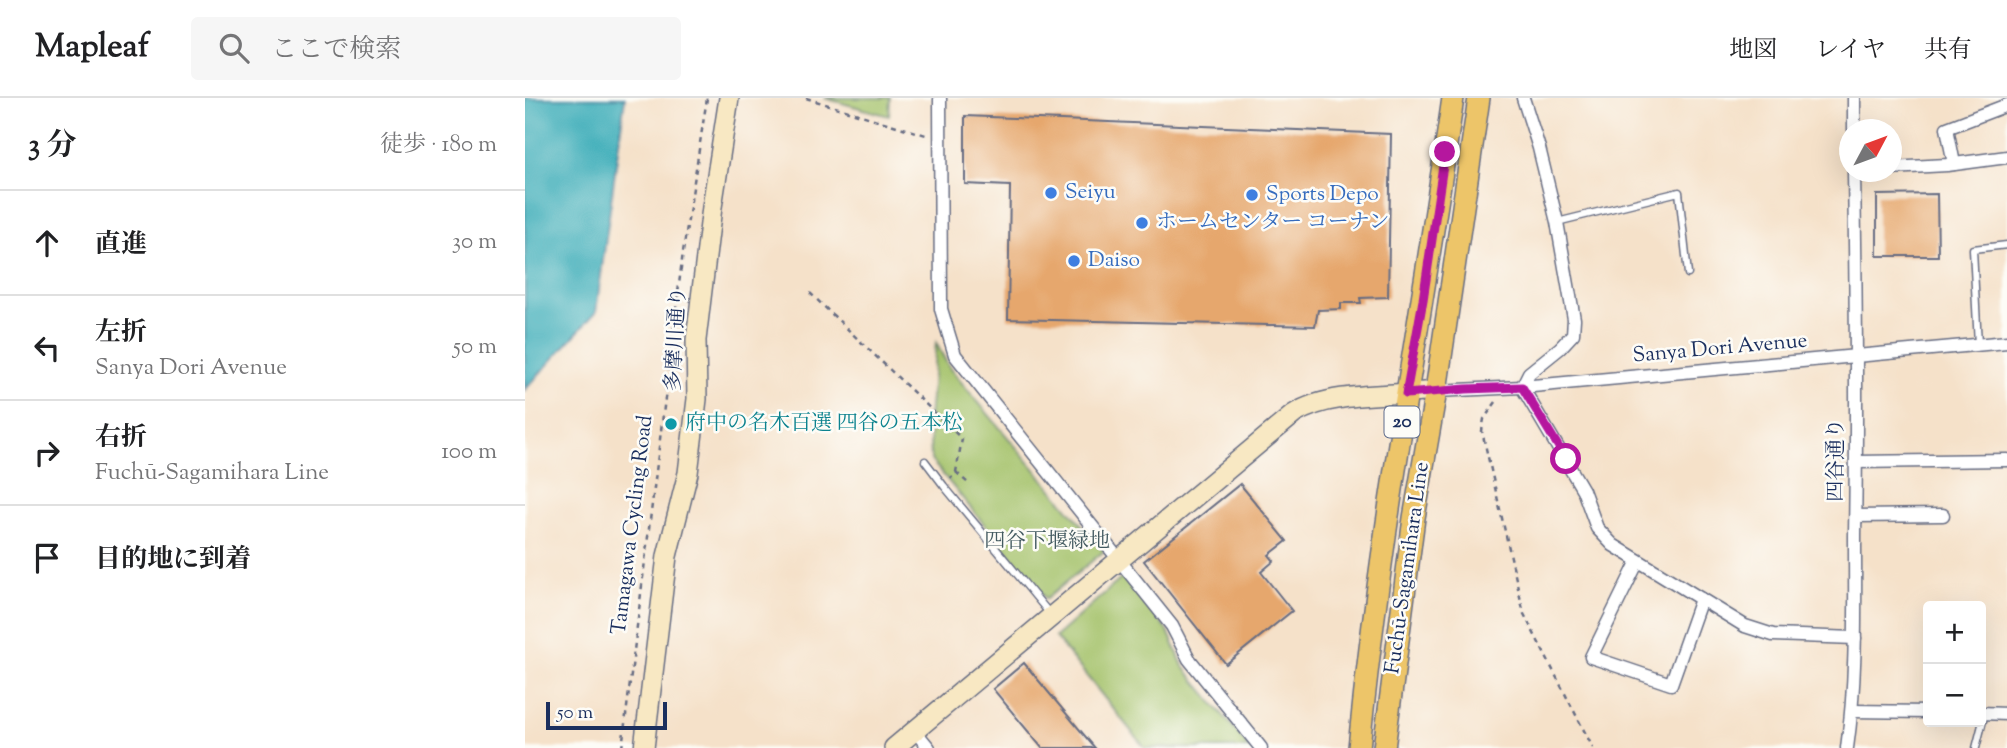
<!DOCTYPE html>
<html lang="ja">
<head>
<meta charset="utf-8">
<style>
	body { margin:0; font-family:"Sorts Mill Goudy","Noto Serif JP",serif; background:#f6f6f6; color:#202124 }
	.controls { position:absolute; right:21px; bottom:21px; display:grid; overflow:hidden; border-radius:7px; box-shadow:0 7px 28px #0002 }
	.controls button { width:63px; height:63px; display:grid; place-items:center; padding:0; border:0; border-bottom:2px solid #e0e0e0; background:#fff; color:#202124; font:35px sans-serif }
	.compass { position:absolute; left:1314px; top:21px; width:63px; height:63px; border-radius:50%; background:#fff; box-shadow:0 7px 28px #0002; rotate:49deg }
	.scale { position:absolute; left:21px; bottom:18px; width:121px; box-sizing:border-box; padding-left:7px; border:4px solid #1b2f5e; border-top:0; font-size:19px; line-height:24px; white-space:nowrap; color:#1b2f5e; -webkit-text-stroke:5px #fdfcf7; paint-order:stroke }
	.stop { position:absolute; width:21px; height:21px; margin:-16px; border:5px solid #b5179e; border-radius:50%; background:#fff }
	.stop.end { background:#b5179e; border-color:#fff; box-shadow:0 2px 7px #0008 }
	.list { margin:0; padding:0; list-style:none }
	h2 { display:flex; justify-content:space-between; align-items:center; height:91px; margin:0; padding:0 28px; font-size:30px }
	h2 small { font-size:23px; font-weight:400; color:#757577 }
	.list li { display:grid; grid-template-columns:46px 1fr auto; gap:21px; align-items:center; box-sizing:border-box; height:105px; padding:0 28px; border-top:2px solid #e0e0e0 }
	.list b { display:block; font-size:26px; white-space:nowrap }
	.list p { margin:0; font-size:23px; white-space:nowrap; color:#757577 }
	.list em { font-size:23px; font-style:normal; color:#757577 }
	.icon { flex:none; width:38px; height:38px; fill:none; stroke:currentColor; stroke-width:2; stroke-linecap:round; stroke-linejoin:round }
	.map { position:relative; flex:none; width:1482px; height:650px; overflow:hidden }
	header { display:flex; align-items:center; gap:42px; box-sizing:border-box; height:98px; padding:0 35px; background:#fff; border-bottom:2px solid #e0e0e0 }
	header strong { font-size:33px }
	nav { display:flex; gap:38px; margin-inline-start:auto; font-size:24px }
	.search { width:490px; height:63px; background:#f6f6f6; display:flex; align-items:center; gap:18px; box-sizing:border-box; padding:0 24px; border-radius:7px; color:#757577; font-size:26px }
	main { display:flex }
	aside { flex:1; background:#fff }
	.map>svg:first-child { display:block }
	.green { fill:#a3c168; stroke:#5f7863; stroke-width:2 }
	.water { fill:#3dadb9; stroke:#2c6e8c; stroke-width:2 }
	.building { fill:#e6a76d }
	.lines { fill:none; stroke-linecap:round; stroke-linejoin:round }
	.lane-casing { stroke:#676d83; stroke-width:9 }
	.street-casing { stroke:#676d83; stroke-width:15 }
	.secondary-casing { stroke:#676d83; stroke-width:22 }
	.primary-casing { stroke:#676d83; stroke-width:24 }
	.path { stroke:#676d83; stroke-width:2.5; stroke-dasharray:5 5; stroke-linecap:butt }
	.lane { stroke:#fff; stroke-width:6 }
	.street { stroke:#fff; stroke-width:12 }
	.secondary { stroke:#f8e8c3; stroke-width:19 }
	.primary { stroke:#edc569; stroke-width:21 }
	.route { stroke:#b5179e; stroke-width:9 }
	.shop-dot { fill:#3f7fe0; stroke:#fdfcf7; stroke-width:2.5 }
	.culture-dot { fill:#0f9aa8; stroke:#fdfcf7; stroke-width:2.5 }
	.labels { text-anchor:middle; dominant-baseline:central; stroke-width:5; stroke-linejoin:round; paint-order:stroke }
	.shield { fill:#fdfcf7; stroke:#5f6c8c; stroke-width:2 }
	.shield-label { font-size:19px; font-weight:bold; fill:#1b2f5e }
	.shop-label { font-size:21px; fill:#366cbe; stroke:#fdfcf7; text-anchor:start }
	.street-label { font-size:21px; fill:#1b2f5e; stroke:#fdfcf7 }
	.culture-label { font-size:21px; fill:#0d838f; stroke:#fdfcf7; text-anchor:start }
	.park-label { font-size:21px; fill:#445b61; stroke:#fdfcf7 }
</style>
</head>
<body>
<header>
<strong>Mapleaf</strong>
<div class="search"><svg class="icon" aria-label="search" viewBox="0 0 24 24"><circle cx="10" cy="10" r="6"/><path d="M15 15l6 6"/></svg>ここで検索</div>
<nav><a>地図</a><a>レイヤ</a><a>共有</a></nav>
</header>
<main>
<aside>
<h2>3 分<small>徒歩 · 180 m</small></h2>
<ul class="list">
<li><svg class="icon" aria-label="ahead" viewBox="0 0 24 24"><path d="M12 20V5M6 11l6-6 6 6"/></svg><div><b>直進</b></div><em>30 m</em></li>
<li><svg class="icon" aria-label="left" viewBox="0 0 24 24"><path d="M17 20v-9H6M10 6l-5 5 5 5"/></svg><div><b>左折</b><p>Sanya Dori Avenue</p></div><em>50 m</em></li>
<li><svg class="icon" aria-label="right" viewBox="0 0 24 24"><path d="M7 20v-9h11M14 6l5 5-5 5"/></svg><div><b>右折</b><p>Fuchū-Sagamihara Line</p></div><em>100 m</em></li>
<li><svg class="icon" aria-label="arrive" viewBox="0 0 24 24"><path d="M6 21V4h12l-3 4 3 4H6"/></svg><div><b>目的地に到着</b></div></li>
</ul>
</aside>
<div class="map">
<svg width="1482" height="650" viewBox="0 0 1482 650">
	<rect width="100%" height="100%" fill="#fdfcf7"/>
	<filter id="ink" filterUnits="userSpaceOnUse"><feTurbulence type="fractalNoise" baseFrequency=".0143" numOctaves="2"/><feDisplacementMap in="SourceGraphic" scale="14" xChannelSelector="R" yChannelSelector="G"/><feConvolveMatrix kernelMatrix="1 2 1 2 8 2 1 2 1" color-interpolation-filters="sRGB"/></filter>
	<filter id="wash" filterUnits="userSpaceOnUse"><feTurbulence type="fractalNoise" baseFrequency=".00686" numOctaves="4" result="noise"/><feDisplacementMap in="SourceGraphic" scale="28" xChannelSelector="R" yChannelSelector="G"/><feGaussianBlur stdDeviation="1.57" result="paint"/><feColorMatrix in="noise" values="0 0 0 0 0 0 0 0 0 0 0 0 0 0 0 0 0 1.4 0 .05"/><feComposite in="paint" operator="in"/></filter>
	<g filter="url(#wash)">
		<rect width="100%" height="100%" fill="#f5e1c9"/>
		<g class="green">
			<path d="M 299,0 L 365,0 L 364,18 Z"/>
			<path d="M 411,245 L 425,271 L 579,453 L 521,501 L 406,362 L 404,320 Z"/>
			<path d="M 598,479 L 643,533 L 658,568 L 725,650 L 620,650 L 530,539 Z"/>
		</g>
		<path class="water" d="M 0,0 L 100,0 L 71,214 L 0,292 Z"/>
		<g id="blocks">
			<g class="building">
				<path d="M 440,18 L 866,36 L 863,199 L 835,200 L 836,205 L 816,205 L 816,211 L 793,212 L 790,228 L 483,221 L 485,88 L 440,86 Z"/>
				<path d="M 1412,96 L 1413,158 L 1352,158 L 1352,97 Z"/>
				<path d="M 715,386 L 762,443 L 744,457 L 749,463 L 736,474 L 767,513 L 701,566 L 619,463 Z"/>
				<path d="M 499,565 L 570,650 L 517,650 L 468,591 Z"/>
			</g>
		</g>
	</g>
	<g filter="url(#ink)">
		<use href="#blocks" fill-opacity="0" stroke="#676d83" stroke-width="2"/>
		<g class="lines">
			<defs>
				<g id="lane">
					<path d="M 1032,124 L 1154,94 L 1163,176"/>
					<path d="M 1453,247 L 1448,151 L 1482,147"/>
					<path d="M 400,363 L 419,388 L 525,516"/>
					<path d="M 1451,650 L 1460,615"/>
				</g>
				<g id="street">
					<path d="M 415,0 L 416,211 L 430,257 L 647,528 L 664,561 L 736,650"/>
					<path d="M 998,0 L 1014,50 L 1032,124 L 1049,221 L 1048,236 L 1035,250 L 1004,275 L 997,289 L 1058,392 L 1072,430 L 1088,447 L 1220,528 L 1248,537 L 1330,540"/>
					<path d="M 1329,0 L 1329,32"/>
					<path d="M 1429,66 L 1422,30 L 1482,7"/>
					<path d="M 1366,70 L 1422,67 L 1482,59"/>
					<path d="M 911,293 L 997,289 L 1482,244"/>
					<path d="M 1331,364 L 1482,362"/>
					<path d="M 1331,418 L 1418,417"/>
					<path d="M 1113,463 L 1066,559 L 1146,586 L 1176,501"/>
					<path d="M 1327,613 L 1403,614"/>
					<path d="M 1456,615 L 1482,616"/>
					<path d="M 390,633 L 404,650"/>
					<path d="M 1322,650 C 1332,579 1330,508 1330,437 C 1332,316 1331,195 1329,74"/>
				</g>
				<g id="secondary">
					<path d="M 119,650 L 142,458 L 163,375 L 172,301 L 171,242 L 187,109 L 204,0"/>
					<path d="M 369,650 L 769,316 C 806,293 867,298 911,293"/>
				</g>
				<g id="primary">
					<path d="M 834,650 C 855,432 897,217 928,0"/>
					<path d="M 859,650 L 889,420 L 911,293 L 954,0"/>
				</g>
			</defs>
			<use href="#lane" class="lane-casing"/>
			<use href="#street" class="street-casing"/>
			<use href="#secondary" class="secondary-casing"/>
			<use href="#primary" class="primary-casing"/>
			<g class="path">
				<path d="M 281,0 L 401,37"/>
				<path d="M 285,195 L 437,341 L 431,374 L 426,380"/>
				<path d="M 971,304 L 959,321 L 957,333 L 999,516 L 1068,650"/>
				<path d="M 431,374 L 445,387"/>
				<path d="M 97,650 L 158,154 L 182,0"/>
			</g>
			<use href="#lane" class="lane"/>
			<use href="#street" class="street"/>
			<use href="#secondary" class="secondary"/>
			<use href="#primary" class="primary"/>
		</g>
	</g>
	<g class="lines" filter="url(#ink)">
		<path class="route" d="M 920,54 L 898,202 L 881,296 L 941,291 L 997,289 L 1041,361"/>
	</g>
	<g class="shop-dot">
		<circle cx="526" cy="95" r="7"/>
		<circle cx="727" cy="97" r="7"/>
		<circle cx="617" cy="125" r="7"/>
		<circle cx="549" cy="163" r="7"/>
	</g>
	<circle class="culture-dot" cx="146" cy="326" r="7"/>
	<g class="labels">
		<rect class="shield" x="859.5" y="308.5" width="35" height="31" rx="5"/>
		<g class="shield-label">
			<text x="877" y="324">20</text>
		</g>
		<g class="shop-label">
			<text x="540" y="95">Seiyu</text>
			<text x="741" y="97">Sports Depo</text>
			<text x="631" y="125">ホームセンター コーナン</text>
			<text x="563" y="163">Daiso</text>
		</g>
		<g class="street-label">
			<text transform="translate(152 241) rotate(-87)">多摩川通り</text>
			<text transform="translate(1195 251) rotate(-5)">Sanya Dori Avenue</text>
			<text transform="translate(1312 362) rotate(-90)">四谷通り</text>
			<text transform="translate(108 427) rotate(-83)">Tamagawa Cycling Road</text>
			<text transform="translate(883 470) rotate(-82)">Fuchū-Sagamihara Line</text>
		</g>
		<g class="culture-label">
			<text x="160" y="326">府中の名木百選 四谷の五本松</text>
		</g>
		<g class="park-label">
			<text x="522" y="444">四谷下堰緑地</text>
		</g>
	</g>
</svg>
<div class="controls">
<button>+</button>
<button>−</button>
</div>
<svg class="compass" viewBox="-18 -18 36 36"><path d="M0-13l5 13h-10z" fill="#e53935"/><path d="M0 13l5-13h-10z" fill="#757577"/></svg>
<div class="scale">50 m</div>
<div class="stop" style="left:1041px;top:361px"></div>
<div class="stop end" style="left:920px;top:54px"></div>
</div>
</main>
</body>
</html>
